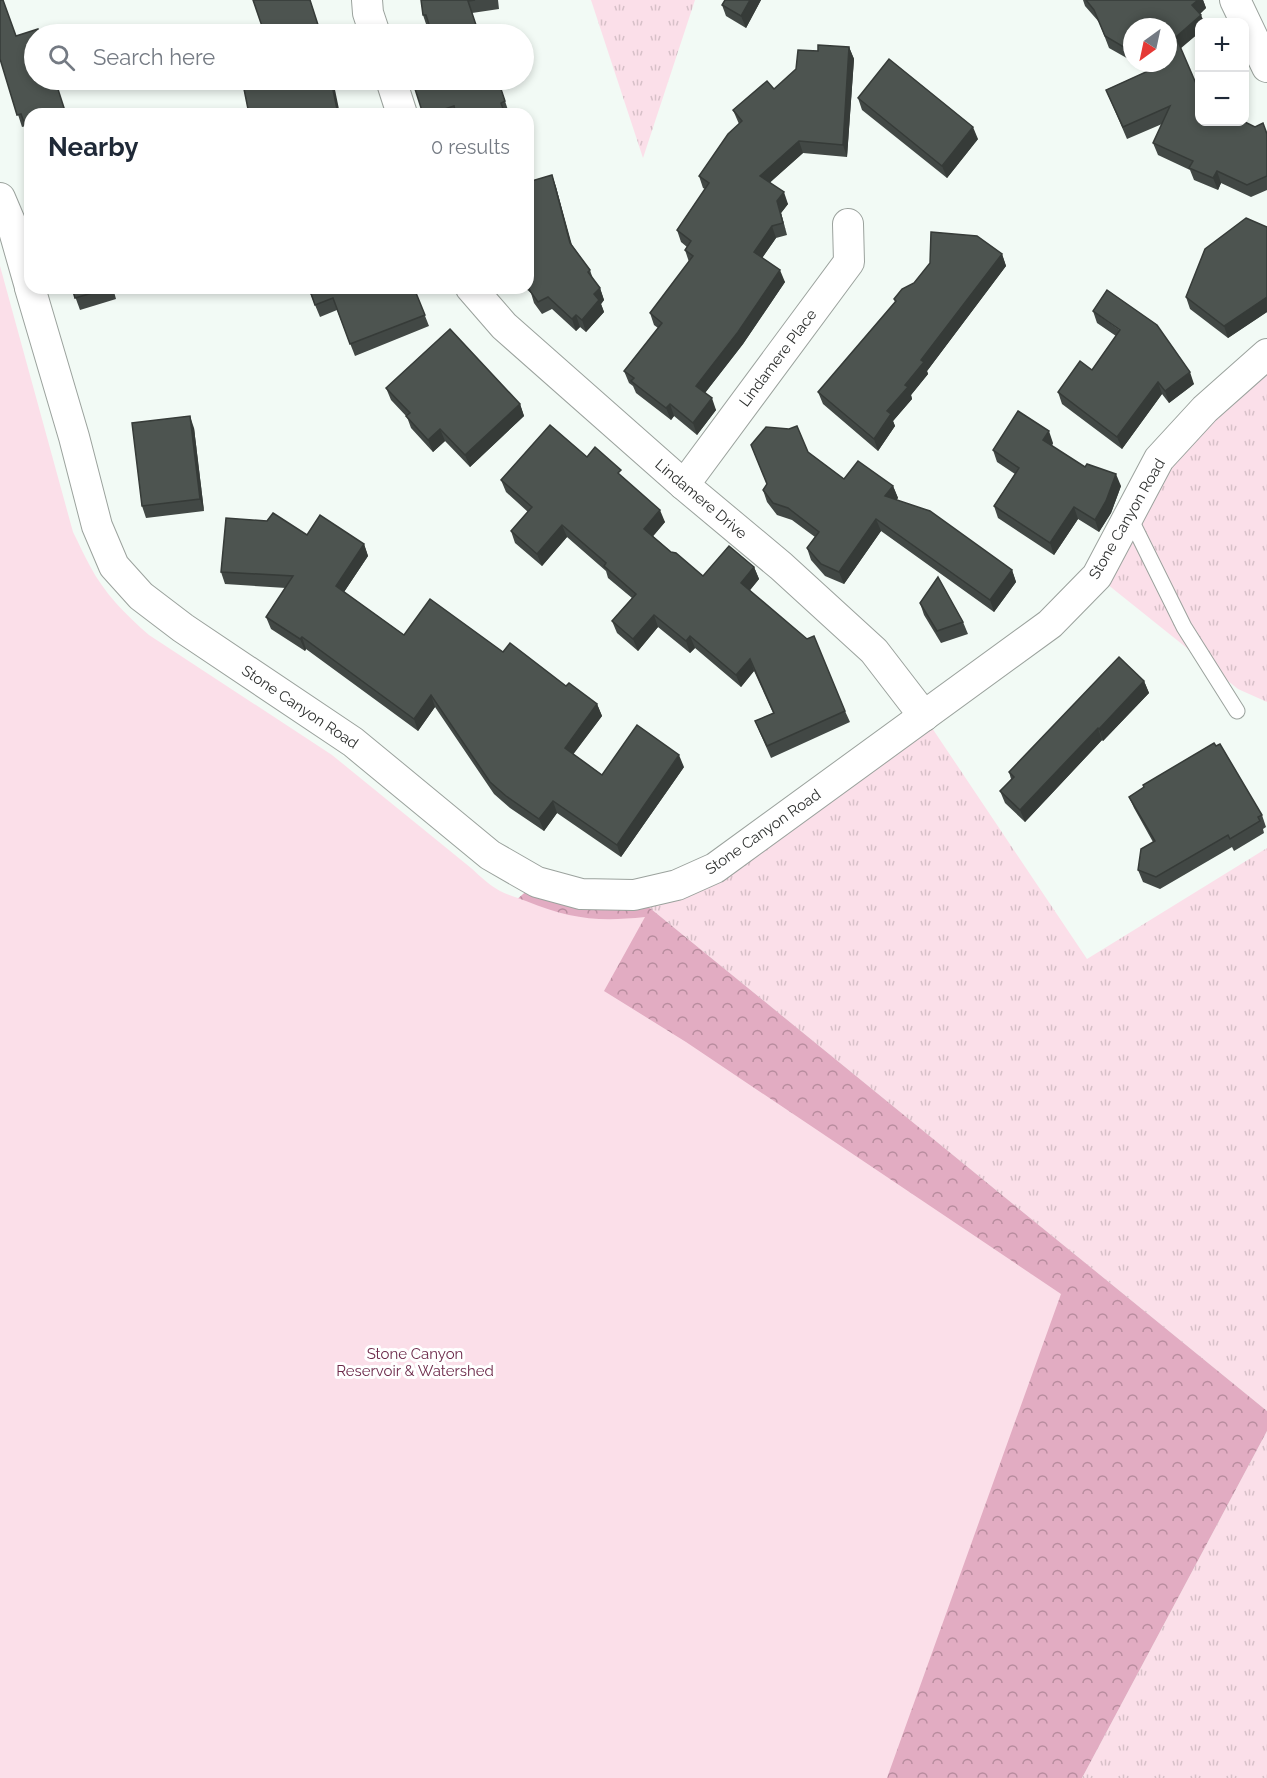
<!DOCTYPE html>
<html lang="en">
<head>
<meta charset="utf-8">
<style>
	body { margin:0; font-family:Raleway,sans-serif; background:#f6f6f7; color:#1f2937 }
	.controls { position:absolute; right:18px; top:18px; display:grid; overflow:hidden; border-radius:12px; box-shadow:0 3px 9px #0003 }
	.controls button { width:54px; height:54px; display:grid; place-items:center; padding:0; border:0; border-bottom:2px solid #e0e1e3; background:#fff; color:#1f2937; font:30px sans-serif }
	.compass { position:absolute; left:1123px; top:18px; width:54px; height:54px; border-radius:50%; background:#fff; box-shadow:0 3px 9px #0003; rotate:213deg }
	.list { margin:0; padding:0; list-style:none }
	h2 { display:flex; justify-content:space-between; align-items:center; height:78px; margin:0; padding:0 24px; font-size:26px }
	h2 small { font-size:20px; font-weight:400; color:#747a83 }
	.icon { flex:none; width:33px; height:33px; fill:none; stroke:currentColor; stroke-width:2; stroke-linecap:round; stroke-linejoin:round }
	.map { position:relative; flex:none; width:1267px; height:1778px; overflow:hidden }
	.search { position:absolute; background:#fff; box-shadow:0 3px 9px #0003; left:24px; top:24px; width:510px; height:66px; display:flex; align-items:center; gap:15px; box-sizing:border-box; padding:0 21px; border-radius:33px; color:#747a83; font-size:22px }
	.panel { position:absolute; background:#fff; box-shadow:0 3px 9px #0003; left:24px; top:108px; width:510px; height:186px; border-radius:18px }
	.map>svg:first-child { display:block }
	.grass { fill:url(#grass-tufts) }
	.forest { fill:url(#forest-crowns) }
	.park { fill:#fbdfe9 }
	.lines { fill:none; stroke-linecap:round; stroke-linejoin:round }
	.service-casing { stroke:#9ba29d; stroke-width:17 }
	.minor-casing { stroke:#9ba29d; stroke-width:32 }
	.service { stroke:#fff; stroke-width:15 }
	.minor { stroke:#fff; stroke-width:30 }
	.wall { fill:#424845 }
	.shaded-wall { fill:#363b38 }
	.building { fill:#4d5450; stroke:#363b38; stroke-width:1.5 }
	.labels { text-anchor:middle; dominant-baseline:central; stroke-width:6; stroke-linejoin:round; paint-order:stroke }
	.street-label { font-size:15px; fill:#2e302f; stroke:#fff }
	.park-label { font-size:15px; fill:#6c2a4a; stroke:#fff }
</style>
</head>
<body>
<div class="map">
<svg width="1267" height="1778" viewBox="0 0 1267 1778">
	<defs>
		<pattern id="grass-tufts" width="24" height="20" patternUnits="userSpaceOnUse" patternTransform="scale(1.5)"><rect width="24" height="20" fill="#fbdfe9"/><path d="M3 7l-1-3M5 7V3M7 7l1-3M15 17l-1-3M17 17v-4M19 17l1-3" fill="none" stroke="#d7c0c8"/></pattern>
		<pattern id="forest-crowns" width="20" height="18" patternUnits="userSpaceOnUse" patternTransform="scale(1.5)"><rect width="20" height="18" fill="#e2acc2"/><path d="M2 6a3 3 0 1 1 6 0M12 15a3 3 0 1 1 6 0" fill="none" stroke="#b88c9e"/></pattern>
	</defs>
	<rect width="100%" height="100%" fill="#f2faf5"/>
	<g class="grass">
		<path d="M 591,0 L 695,0 L 643,158 Z"/>
		<path d="M 1267,354 L 1267,702 L 1238,689 L 1097,576 L 1159,459 Z"/>
		<path d="M 924,716 L 1087,959 L 1267,848 L 1267,1411 L 634,895 L 677,885 Z"/>
		<path d="M 1267,1431 L 1267,1778 L 1082,1778 Z"/>
	</g>
	<path class="forest" d="M 0,785 L 479,932 L 537,882 L 634,895 L 1267,1411 L 1267,1431 L 1082,1778 L 0,1778 Z"/>
	<path class="park" d="M 0,266 L 73,532 C 79,544 84,555 90,566 C 104,593 126,615 149,635 L 332,755 L 471,868 C 480,876 489,885 500,891 C 508,895 518,898 526,901 C 570,919 598,922 645,917 L 604,991 L 686,1042 L 1061,1294 L 887,1778 L 0,1778 Z"/>
	<g class="lines">
		<defs>
			<path id="service" d="M 1129,516 L 1184,627 L 1237,711"/>
			<g id="minor">
				<path d="M 367,0 L 368,13 L 375,34"/>
				<path d="M 1235,0 L 1267,67"/>
				<path d="M 391,80 L 402,114"/>
				<path d="M 0,198 L 14,231 L 30,287"/>
				<path d="M 30,288 L 74,437 L 97,526 L 114,566 L 141,596 L 183,628 L 353,742 L 490,855 L 537,882 L 581,894 L 634,895 L 677,885 L 715,868 L 1050,624 L 1097,576 L 1159,459 L 1205,409 L 1267,354"/>
				<path d="M 471,288 L 504,326 L 684,485 L 781,566 L 874,651 L 924,716"/>
				<path d="M 684,485 L 849,262 L 848,224"/>
			</g>
		</defs>
		<use href="#service" class="service-casing"/>
		<use href="#minor" class="minor-casing"/>
		<use href="#service" class="service"/>
		<use href="#minor" class="minor"/>
	</g>
	<g class="wall">
		<path d="M 421,0 L 498,0 L 499,9 L 472,13 L 479,34 L 432,34 L 430,27 L 427,27 L 423,15 Z"/>
		<path d="M 725,0 L 761,0 L 746,28 L 726,16 L 722,5 Z"/>
		<path d="M 1083,0 L 1203,0 L 1206,8 L 1200,14 L 1204,22 L 1200,22 L 1200,32 L 1180,48 L 1200,122 L 1267,134 L 1267,190 L 1251,197 L 1221,183 L 1218,190 L 1194,180 L 1190,170 L 1158,155 L 1153,143 L 1162,124 L 1127,139 L 1106,90 L 1148,71 L 1135,63 L 1168,63 L 1132,27 L 1132,61 L 1109,48 L 1099,22 L 1085,6 Z"/>
		<path d="M 849,47 L 854,59 L 847,157 L 803,153 L 770,182 L 788,204 L 781,213 L 787,235 L 776,238 L 762,258 L 785,282 L 743,344 L 705,393 L 716,410 L 697,435 L 674,416 L 671,420 L 636,393 L 633,386 L 629,383 L 624,371 L 658,328 L 654,325 L 650,313 L 689,262 L 685,250 L 687,247 L 681,242 L 677,230 L 705,189 L 703,188 L 699,176 L 739,124 L 733,110 L 774,89 L 818,51 Z"/>
		<path d="M 0,59 L 30,114 L 30,139 L 26,126 L 22,127 Z"/>
		<path d="M 498,80 L 509,113 L 423,114 Z"/>
		<path d="M 858,98 L 978,139 L 947,178 L 862,110 Z"/>
		<path d="M 552,175 L 556,187 L 572,245 L 590,270 L 593,279 L 600,288 L 604,300 L 601,304 L 604,312 L 586,332 L 580,327 L 576,331 L 552,309 L 542,314 L 534,303 L 531,293 L 525,288 L 528,288 L 528,182 Z"/>
		<path d="M 1267,227 L 1267,312 L 1228,338 L 1190,309 L 1186,297 Z"/>
		<path d="M 1002,254 L 1006,266 L 927,371 L 928,374 L 911,395 L 912,399 L 893,421 L 895,426 L 878,451 L 823,404 L 818,392 L 895,302 L 894,299 Z"/>
		<path d="M 72,288 L 113,288 L 116,299 L 80,310 Z"/>
		<path d="M 308,288 L 414,288 L 429,326 L 355,356 L 337,310 L 320,317 Z"/>
		<path d="M 1093,311 L 1194,384 L 1169,403 L 1162,394 L 1122,449 L 1062,404 L 1058,392 L 1092,370 L 1116,336 L 1097,323 Z"/>
		<path d="M 386,388 L 520,404 L 524,416 L 470,467 L 445,441 L 433,452 L 411,428 L 407,417 L 391,400 Z"/>
		<path d="M 194,428 L 204,511 L 146,518 L 142,506 Z"/>
		<path d="M 1053,443 L 1052,446 L 1085,467 L 1121,486 L 1111,513 L 1099,532 L 1078,519 L 1054,555 L 998,518 L 994,506 L 1015,474 L 997,462 L 993,450 Z"/>
		<path d="M 751,445 L 808,452 L 844,479 L 893,486 L 898,498 L 896,500 L 1012,570 L 1016,582 L 994,612 L 881,531 L 844,584 L 825,576 L 811,560 L 807,548 L 815,537 L 792,520 L 777,515 L 767,502 L 763,490 L 767,484 Z"/>
		<path d="M 587,457 L 624,478 L 665,522 L 653,536 L 671,552 L 703,576 L 754,567 L 759,579 L 750,590 L 845,711 L 850,722 L 771,758 L 760,733 L 755,721 L 773,713 L 754,671 L 741,687 L 695,648 L 690,653 L 658,627 L 638,651 L 617,633 L 612,621 L 632,598 L 608,578 L 606,571 L 567,537 L 542,566 L 515,543 L 511,531 L 528,512 L 506,492 L 501,480 Z"/>
		<path d="M 364,544 L 368,556 L 344,592 L 404,635 L 503,652 L 566,686 L 597,704 L 602,716 L 573,754 L 602,775 L 684,767 L 621,857 L 557,813 L 544,831 L 510,808 L 494,794 L 435,707 L 418,731 L 306,649 L 305,651 L 271,629 L 266,617 L 286,588 L 225,584 L 221,572 Z"/>
		<path d="M 920,603 L 963,622 L 968,634 L 941,643 L 924,615 Z"/>
		<path d="M 1144,681 L 1149,693 L 1103,741 L 1102,740 L 1025,822 L 1005,803 L 1000,791 L 1011,779 L 1009,772 Z"/>
		<path d="M 1143,785 L 1262,815 L 1266,827 L 1263,829 L 1264,833 L 1234,851 L 1232,847 L 1160,889 L 1143,882 L 1138,870 L 1153,842 L 1134,808 L 1129,797 L 1144,788 Z"/>
	</g>
	<g class="shaded-wall">
		<path d="M 750,0 L 761,0 L 746,28 L 741,16 Z"/>
		<path d="M 1198,0 L 1203,0 L 1206,8 L 1196,17 L 1192,5 Z"/>
		<path d="M 1201,15 L 1204,22 L 1200,22 L 1200,32 L 1180,49 L 1176,37 Z"/>
		<path d="M 849,47 L 854,59 L 847,157 L 843,145 Z"/>
		<path d="M 331,80 L 333,80 L 340,114 L 338,114 Z"/>
		<path d="M 973,127 L 978,139 L 947,178 L 942,166 Z"/>
		<path d="M 799,141 L 803,153 L 764,188 L 760,176 Z"/>
		<path d="M 1217,171 L 1221,183 L 1218,190 L 1213,178 Z"/>
		<path d="M 552,175 L 556,187 L 574,255 L 570,243 Z"/>
		<path d="M 784,192 L 788,204 L 781,213 L 787,235 L 777,201 Z"/>
		<path d="M 772,226 L 776,238 L 758,264 L 754,252 Z"/>
		<path d="M 1002,254 L 1006,266 L 927,371 L 928,374 L 911,395 L 912,399 L 893,421 L 895,426 L 878,451 L 874,439 L 887,411 L 921,360 Z"/>
		<path d="M 780,270 L 785,282 L 743,344 L 701,398 L 696,386 Z"/>
		<path d="M 600,288 L 604,300 L 601,304 L 604,312 L 586,332 L 582,320 L 594,294 Z"/>
		<path d="M 1267,297 L 1267,312 L 1228,338 L 1224,326 Z"/>
		<path d="M 576,315 L 580,327 L 576,331 L 572,319 Z"/>
		<path d="M 1190,372 L 1194,384 L 1169,403 L 1165,391 Z"/>
		<path d="M 1158,382 L 1162,394 L 1122,449 L 1117,437 Z"/>
		<path d="M 712,398 L 716,410 L 697,435 L 693,423 Z"/>
		<path d="M 520,404 L 524,416 L 470,467 L 465,455 Z"/>
		<path d="M 670,404 L 674,416 L 671,420 L 666,408 Z"/>
		<path d="M 190,416 L 194,428 L 204,511 L 200,499 Z"/>
		<path d="M 440,429 L 445,441 L 433,452 L 428,440 Z"/>
		<path d="M 1049,431 L 1053,443 L 1048,452 L 1043,440 Z"/>
		<path d="M 1116,474 L 1121,486 L 1111,513 L 1099,532 L 1095,520 Z"/>
		<path d="M 893,486 L 898,498 L 890,508 L 885,496 Z"/>
		<path d="M 1074,507 L 1078,519 L 1054,555 L 1050,543 Z"/>
		<path d="M 660,510 L 665,522 L 649,541 L 644,529 Z"/>
		<path d="M 876,519 L 881,531 L 844,584 L 839,572 Z"/>
		<path d="M 562,525 L 567,537 L 542,566 L 537,554 Z"/>
		<path d="M 364,544 L 368,556 L 340,598 L 336,586 Z"/>
		<path d="M 754,567 L 759,579 L 746,595 L 741,583 Z"/>
		<path d="M 1012,570 L 1016,582 L 994,612 L 990,600 Z"/>
		<path d="M 654,615 L 658,627 L 638,651 L 633,639 Z"/>
		<path d="M 690,636 L 695,648 L 690,653 L 686,641 Z"/>
		<path d="M 302,637 L 306,649 L 305,651 L 300,639 Z"/>
		<path d="M 750,659 L 754,671 L 741,687 L 736,675 Z"/>
		<path d="M 1144,681 L 1149,693 L 1103,741 L 1099,729 Z"/>
		<path d="M 431,695 L 435,707 L 418,731 L 414,719 Z"/>
		<path d="M 597,704 L 602,716 L 569,760 L 565,748 Z"/>
		<path d="M 1098,728 L 1102,740 L 1025,822 L 1020,810 Z"/>
		<path d="M 679,755 L 684,767 L 621,857 L 617,845 Z"/>
		<path d="M 553,801 L 557,813 L 544,831 L 539,819 Z"/>
	</g>
	<g class="building">
		<path d="M 0,0 L 3,0 L 16,36 L 38,29 L 40,34 L 34,34 L 34,80 L 55,80 L 66,114 L 30,114 L 30,133 L 28,133 L 21,114 L 17,115 L 0,59 Z"/>
		<path d="M 253,0 L 310,0 L 320,31 L 323,30 L 324,34 L 257,34 L 264,32 Z"/>
		<path d="M 421,0 L 475,0 L 468,1 L 479,34 L 432,34 L 426,15 L 423,15 Z"/>
		<path d="M 725,0 L 750,0 L 741,16 L 722,5 Z"/>
		<path d="M 1086,0 L 1198,0 L 1192,5 L 1201,15 L 1176,37 L 1200,93 L 1200,122 L 1245,122 L 1255,127 L 1263,123 L 1267,134 L 1267,176 L 1247,185 L 1217,171 L 1213,178 L 1189,168 L 1193,161 L 1153,143 L 1170,106 L 1123,127 L 1106,90 L 1157,67 L 1150,63 L 1168,63 L 1168,27 L 1132,27 L 1132,52 L 1105,36 L 1094,10 Z"/>
		<path d="M 818,45 L 849,47 L 843,145 L 799,141 L 760,176 L 784,192 L 777,201 L 783,223 L 772,226 L 754,252 L 780,270 L 738,332 L 696,386 L 712,398 L 693,423 L 670,404 L 666,408 L 631,381 L 634,378 L 624,371 L 662,323 L 650,313 L 693,256 L 685,250 L 691,241 L 677,230 L 709,183 L 699,176 L 728,134 L 742,121 L 733,110 L 767,81 L 774,89 L 796,69 L 798,50 L 818,51 Z"/>
		<path d="M 889,59 L 973,127 L 942,166 L 858,98 Z"/>
		<path d="M 240,80 L 331,80 L 338,114 L 249,114 L 244,89 Z"/>
		<path d="M 446,80 L 498,80 L 505,101 L 501,103 L 505,114 L 456,114 L 454,106 L 429,114 L 423,114 L 415,89 Z"/>
		<path d="M 552,175 L 570,243 L 590,270 L 588,272 L 600,288 L 594,294 L 599,300 L 582,320 L 576,315 L 572,319 L 548,297 L 538,302 L 530,291 L 528,285 L 528,182 Z"/>
		<path d="M 1246,218 L 1267,227 L 1267,297 L 1224,326 L 1186,297 L 1205,249 Z"/>
		<path d="M 931,232 L 977,236 L 1002,254 L 921,360 L 924,362 L 905,385 L 908,387 L 887,411 L 891,414 L 874,439 L 818,392 L 896,301 L 894,299 L 902,289 L 914,283 L 930,263 Z"/>
		<path d="M 72,288 L 109,288 L 75,298 Z"/>
		<path d="M 309,288 L 414,288 L 425,315 L 350,344 L 333,298 L 315,305 Z"/>
		<path d="M 1107,290 L 1157,325 L 1190,372 L 1165,391 L 1158,382 L 1117,437 L 1058,392 L 1080,361 L 1092,370 L 1120,330 L 1093,311 Z"/>
		<path d="M 450,329 L 520,404 L 465,455 L 440,429 L 428,440 L 406,416 L 410,413 L 386,388 Z"/>
		<path d="M 1018,411 L 1049,431 L 1043,440 L 1085,467 L 1087,464 L 1116,474 L 1106,501 L 1095,520 L 1074,507 L 1050,543 L 994,506 L 1019,468 L 993,450 Z"/>
		<path d="M 190,416 L 200,499 L 142,506 L 132,423 Z"/>
		<path d="M 550,425 L 587,457 L 595,447 L 621,470 L 618,473 L 660,510 L 644,529 L 671,552 L 676,553 L 703,576 L 729,546 L 754,567 L 741,583 L 807,639 L 814,636 L 845,711 L 767,746 L 755,721 L 774,713 L 750,659 L 736,675 L 690,636 L 686,641 L 654,615 L 633,639 L 612,621 L 636,594 L 604,566 L 606,563 L 562,525 L 537,554 L 511,531 L 532,507 L 501,480 Z"/>
		<path d="M 797,426 L 808,452 L 844,479 L 858,461 L 893,486 L 885,496 L 930,511 L 1012,570 L 990,600 L 876,519 L 839,572 L 821,564 L 807,548 L 819,532 L 788,508 L 773,503 L 763,490 L 767,484 L 751,445 L 766,427 L 789,429 Z"/>
		<path d="M 273,513 L 307,535 L 320,515 L 364,544 L 336,586 L 404,635 L 430,599 L 503,652 L 510,643 L 566,686 L 569,683 L 597,704 L 565,748 L 602,775 L 637,725 L 679,755 L 617,845 L 553,801 L 539,819 L 506,796 L 490,782 L 431,695 L 414,719 L 302,637 L 300,639 L 266,617 L 293,576 L 221,572 L 226,518 L 267,521 Z"/>
		<path d="M 938,577 L 963,622 L 937,631 L 920,603 Z"/>
		<path d="M 1119,657 L 1144,681 L 1099,729 L 1098,728 L 1020,810 L 1000,791 L 1014,777 L 1009,772 Z"/>
		<path d="M 1214,743 L 1216,746 L 1220,744 L 1262,815 L 1258,817 L 1260,821 L 1230,839 L 1228,835 L 1156,877 L 1138,870 L 1141,849 L 1155,841 L 1129,797 L 1144,787 L 1143,785 Z"/>
	</g>
	<g class="labels">
		<g class="street-label">
			<text transform="translate(778 358) rotate(-53)">Lindamere Place</text>
			<text transform="translate(701 499) rotate(40)">Lindamere Drive</text>
			<text transform="translate(1127 519) rotate(-60)">Stone Canyon Road</text>
			<text transform="translate(300 707) rotate(34)">Stone Canyon Road</text>
			<text transform="translate(763 832) rotate(-35)">Stone Canyon Road</text>
		</g>
		<g class="park-label">
			<text x="415" y="1354">Stone Canyon<tspan x="415" dy="17">Reservoir &amp; Watershed</tspan></text>
		</g>
	</g>
</svg>
<div class="controls">
<button>+</button>
<button>−</button>
</div>
<svg class="compass" viewBox="-18 -18 36 36"><path d="M0-13l5 13h-10z" fill="#e53935"/><path d="M0 13l5-13h-10z" fill="#747a83"/></svg>
<div class="search"><svg class="icon" aria-label="search" viewBox="0 0 24 24"><circle cx="10" cy="10" r="6"/><path d="M15 15l6 6"/></svg>Search here</div>
<section class="panel">
<h2>Nearby<small>0 results</small></h2>
<ul class="list">
</ul>
</section>
</div>
</body>
</html>
